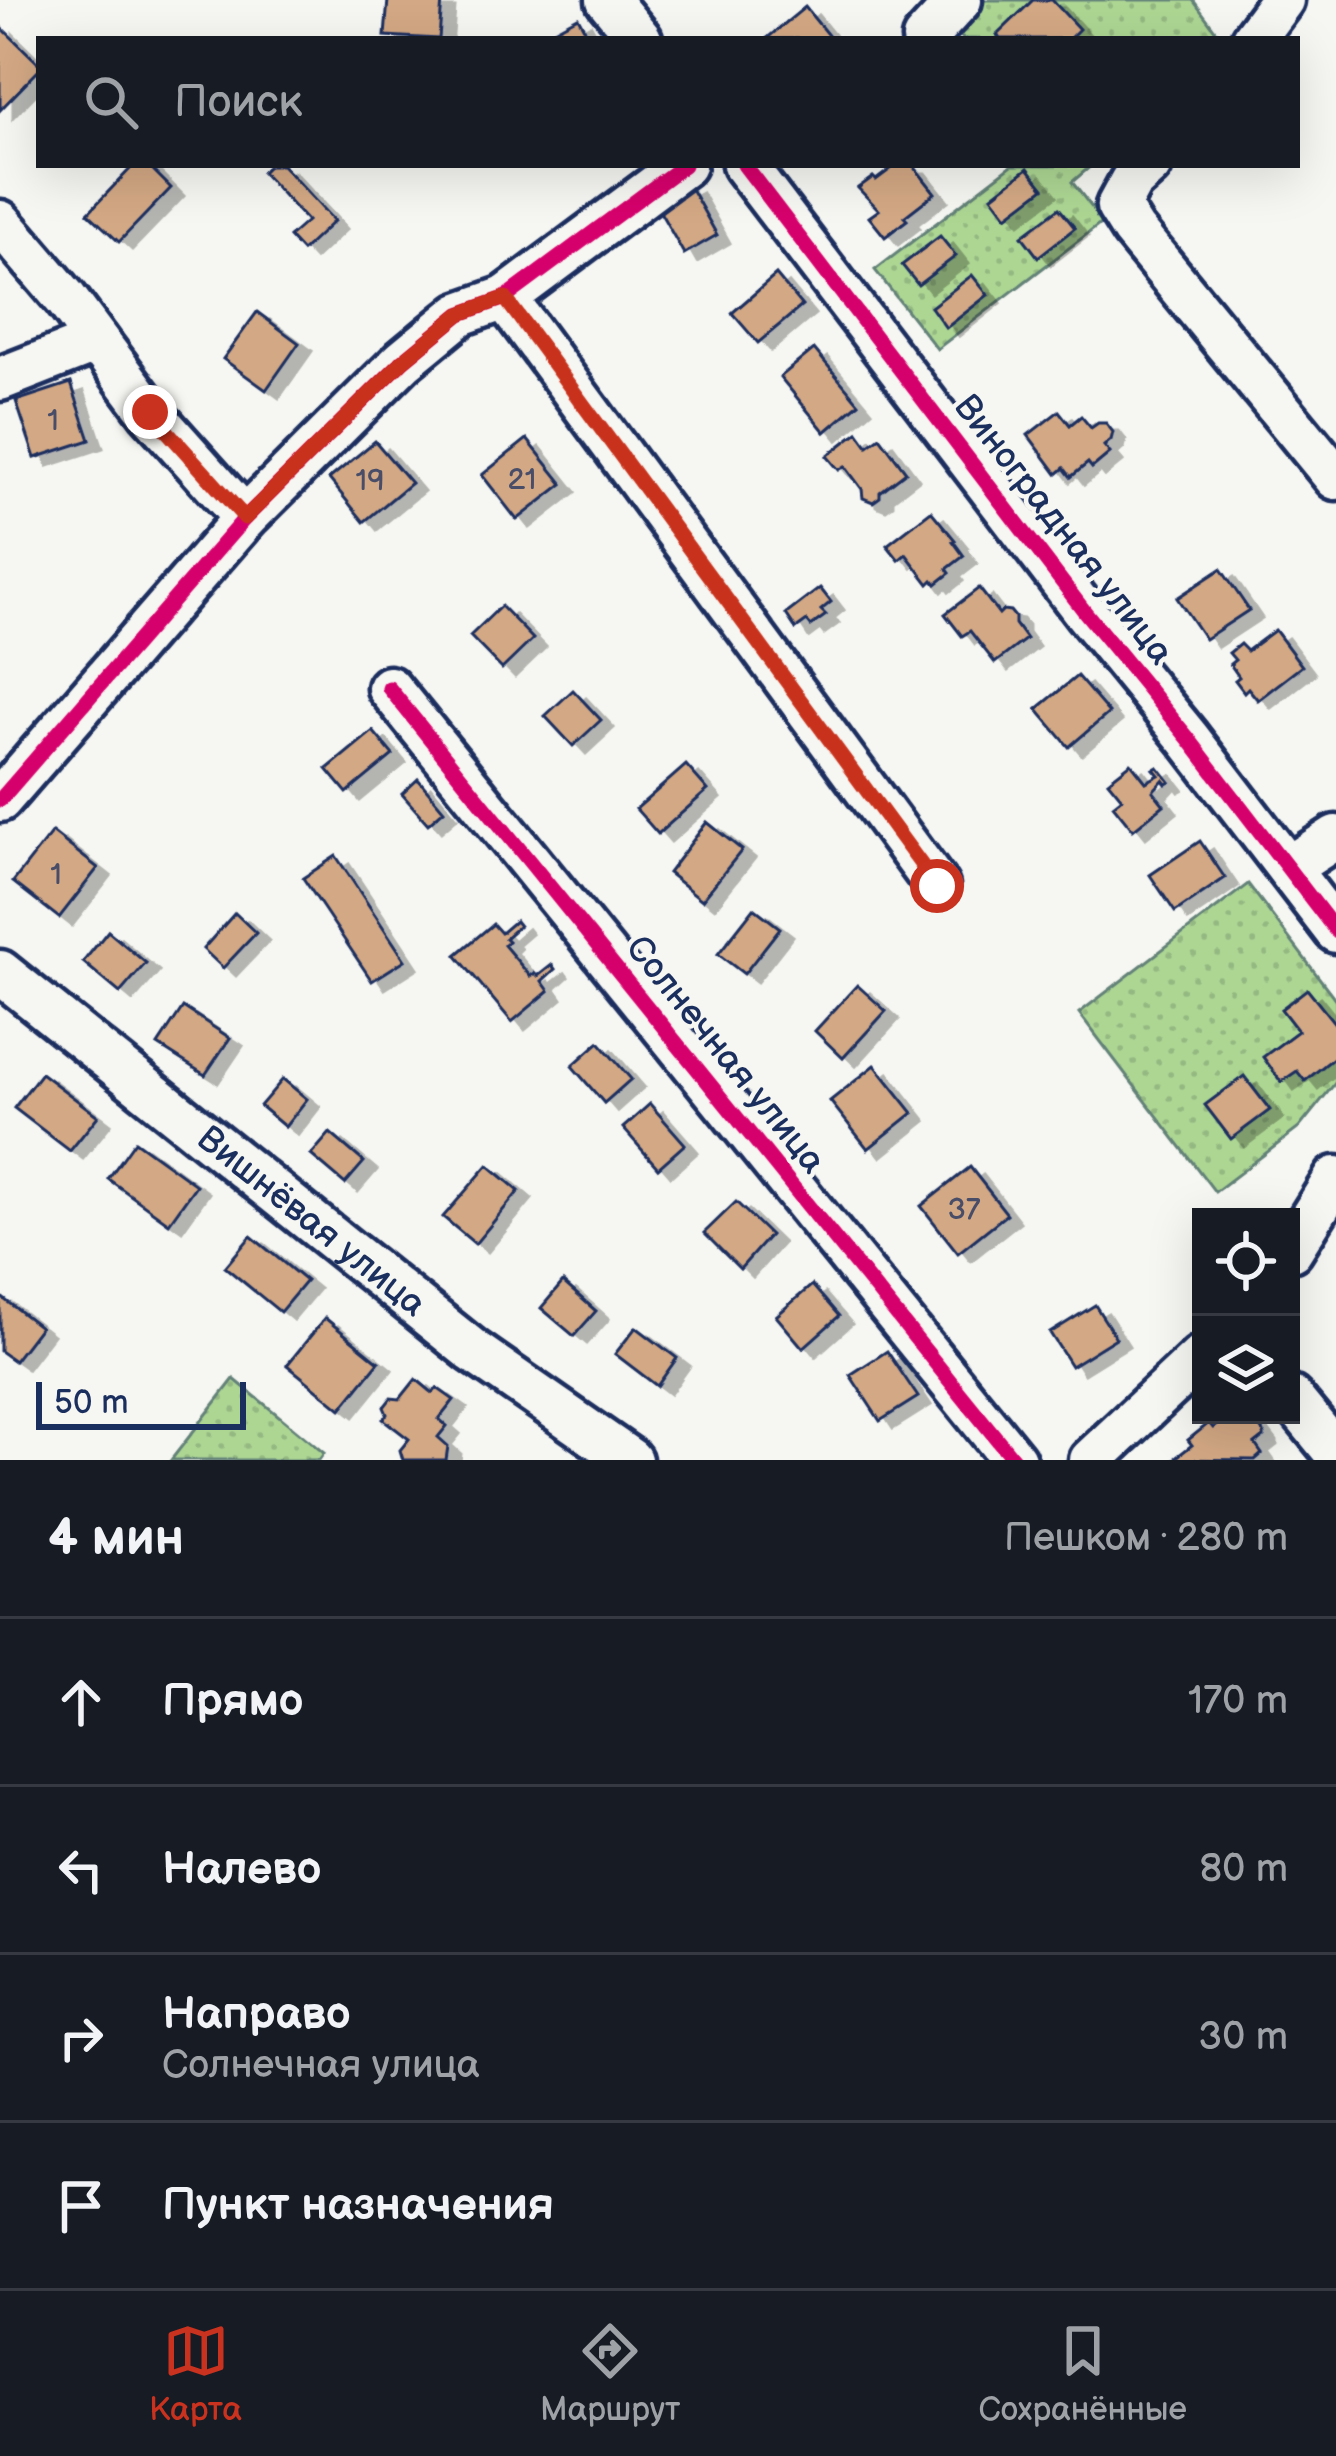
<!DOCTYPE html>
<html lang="ru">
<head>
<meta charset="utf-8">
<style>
	body { margin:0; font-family:"Balsamiq Sans",sans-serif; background:#242831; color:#f1f3f6 }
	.controls { position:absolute; right:36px; bottom:36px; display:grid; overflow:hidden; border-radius:0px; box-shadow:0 12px 48px #0002 }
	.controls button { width:108px; height:108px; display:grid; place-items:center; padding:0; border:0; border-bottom:3px solid #363941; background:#171b24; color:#f1f3f6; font:60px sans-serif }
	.scale { position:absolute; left:36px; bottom:30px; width:210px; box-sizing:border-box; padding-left:12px; border:6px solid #1b2f5e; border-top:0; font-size:33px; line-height:42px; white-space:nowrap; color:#1b2f5e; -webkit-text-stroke:9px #f6f6f2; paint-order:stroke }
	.stop { position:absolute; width:36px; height:36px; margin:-27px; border:9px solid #c8321e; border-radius:50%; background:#fff }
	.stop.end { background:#c8321e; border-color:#fff; box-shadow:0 3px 12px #0008 }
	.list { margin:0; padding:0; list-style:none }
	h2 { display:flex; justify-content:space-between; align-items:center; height:156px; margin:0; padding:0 48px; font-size:51px }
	h2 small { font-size:39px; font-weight:400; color:#9ea1a6 }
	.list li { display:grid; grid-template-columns:78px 1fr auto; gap:36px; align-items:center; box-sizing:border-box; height:168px; padding:0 48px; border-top:3px solid #363941 }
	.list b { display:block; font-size:45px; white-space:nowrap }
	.list p { margin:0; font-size:39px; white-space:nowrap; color:#9ea1a6 }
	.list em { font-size:39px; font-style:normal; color:#9ea1a6 }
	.icon { flex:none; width:66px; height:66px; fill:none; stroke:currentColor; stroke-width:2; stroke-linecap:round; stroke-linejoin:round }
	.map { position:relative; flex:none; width:1336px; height:1460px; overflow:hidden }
	.search { position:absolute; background:#171b24; box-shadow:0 12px 48px #0002; left:36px; right:36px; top:36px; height:132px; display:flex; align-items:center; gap:30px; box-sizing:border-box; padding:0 42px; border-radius:0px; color:#9ea1a6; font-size:45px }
	.sheet { height:828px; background:#171b24 }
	nav { display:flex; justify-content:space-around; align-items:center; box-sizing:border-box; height:168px; border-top:3px solid #363941; background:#171b24; font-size:33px; color:#9ea1a6 }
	nav a { display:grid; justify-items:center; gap:6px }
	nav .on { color:#c8321e }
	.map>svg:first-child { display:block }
	.garden { fill:url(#garden-dots); stroke:#648278; stroke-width:3 }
	.building { fill:#d3a884; stroke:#1b2f5e; stroke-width:3; filter:url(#shadow) }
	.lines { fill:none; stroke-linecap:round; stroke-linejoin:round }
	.minor-casing { stroke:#1b2f5e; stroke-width:51 }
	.minor { stroke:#f6f6f2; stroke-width:42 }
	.cycleway-casing { stroke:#f6f6f2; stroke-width:22 }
	.cycleway { stroke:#d6006c; stroke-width:15 }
	.route { stroke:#c8321e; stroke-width:15 }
	.labels { text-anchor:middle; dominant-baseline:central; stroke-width:9; stroke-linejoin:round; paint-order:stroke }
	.number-label { font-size:30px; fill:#494d68 }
	.street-label { font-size:36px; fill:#1b2f5e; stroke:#f6f6f2 }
</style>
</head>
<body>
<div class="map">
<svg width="1336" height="1460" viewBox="0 0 1336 1460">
	<defs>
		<pattern id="garden-dots" width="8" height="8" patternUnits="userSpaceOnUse" patternTransform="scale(3)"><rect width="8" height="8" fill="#add693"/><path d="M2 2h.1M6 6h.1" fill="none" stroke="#94b881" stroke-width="1.8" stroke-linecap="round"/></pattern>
		<filter id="shadow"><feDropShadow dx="13" dy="8" stdDeviation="0" flood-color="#0004"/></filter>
	</defs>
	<rect width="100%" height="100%" fill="#f6f6f2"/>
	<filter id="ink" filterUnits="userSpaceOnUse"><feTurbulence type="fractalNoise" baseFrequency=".00833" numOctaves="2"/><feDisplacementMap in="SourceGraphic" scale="24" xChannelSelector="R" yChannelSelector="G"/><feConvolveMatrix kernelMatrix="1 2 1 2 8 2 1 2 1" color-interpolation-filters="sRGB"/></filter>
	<g filter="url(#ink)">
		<g class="garden">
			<path d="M 976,0 L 1193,0 L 1222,39 L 963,39 L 952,25 Z"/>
			<path d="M 1012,165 L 1092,165 L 1072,182 L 1103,222 L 937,349 L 875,270 Z"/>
			<path d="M 1248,884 L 1336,1000 L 1336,1082 L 1299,1128 L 1215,1192 L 1079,1013 Z"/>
			<path d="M 234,1379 L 324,1453 L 319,1460 L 171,1460 Z"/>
		</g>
		<g class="building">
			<path d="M 388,0 L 442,0 L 439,39 L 385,36 Z"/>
			<path d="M 1033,0 L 1052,0 L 1079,29 L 1069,39 L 1000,39 L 997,35 Z"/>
			<path d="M 805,7 L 831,39 L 766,39 Z"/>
			<path d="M 578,17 L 590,39 L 537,39 Z"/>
			<path d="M 0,26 L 39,64 L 39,70 L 0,110 Z"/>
			<path d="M 134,165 L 148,165 L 171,188 L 119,242 L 88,213 Z"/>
			<path d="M 269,165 L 282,165 L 334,221 L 302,251 L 289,237 L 307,221 L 262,172 Z"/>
			<path d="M 896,165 L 913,165 L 935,193 L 904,217 L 907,220 L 885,237 L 869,217 L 879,210 L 858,188 L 873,177 L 876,180 Z"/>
			<path d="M 1028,168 L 1044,188 L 1007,216 L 992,196 Z"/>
			<path d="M 689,185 L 717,235 L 684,254 L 655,203 Z"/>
			<path d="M 1059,208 L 1075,228 L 1038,257 L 1022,236 Z"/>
			<path d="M 940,236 L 956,256 L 918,285 L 902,265 Z"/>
			<path d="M 776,275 L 802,306 L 758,343 L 732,313 Z"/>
			<path d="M 972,275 L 988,295 L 946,328 L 931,307 Z"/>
			<path d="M 257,312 L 299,343 L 266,390 L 223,359 Z"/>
			<path d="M 814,349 L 859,403 L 825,432 L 780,377 Z"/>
			<path d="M 71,383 L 90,440 L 35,458 L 16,401 Z"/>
			<path d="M 1059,411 L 1070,425 L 1081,416 L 1091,428 L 1098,423 L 1106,423 L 1113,432 L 1111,440 L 1104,446 L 1110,453 L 1092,468 L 1088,463 L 1071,477 L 1064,468 L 1057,474 L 1028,435 Z"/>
			<path d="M 858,432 L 868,446 L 880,437 L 906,472 L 880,492 L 880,497 L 873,502 L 863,498 L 862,489 L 845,466 L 839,470 L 827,456 Z"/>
			<path d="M 527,439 L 563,484 L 517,520 L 482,475 Z"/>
			<path d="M 375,441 L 411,483 L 364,522 L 329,479 Z"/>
			<path d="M 931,511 L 955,540 L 953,541 L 964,556 L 947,569 L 950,573 L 936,584 L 933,580 L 929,584 L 906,554 L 899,560 L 887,545 Z"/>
			<path d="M 1221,569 L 1249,610 L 1205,639 L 1177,598 Z"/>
			<path d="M 820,588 L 831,602 L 821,610 L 826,615 L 811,626 L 807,621 L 796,629 L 786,614 Z"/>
			<path d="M 979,588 L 999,614 L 1003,610 L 1010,611 L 1015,617 L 1015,624 L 1026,639 L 995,663 L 970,631 L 962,636 L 945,614 Z"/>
			<path d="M 501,606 L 533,639 L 502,669 L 470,636 Z"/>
			<path d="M 1275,630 L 1302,666 L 1258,700 L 1248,688 L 1244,692 L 1235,680 L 1239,677 L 1230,664 L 1235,660 L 1229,653 L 1240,644 L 1247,651 Z"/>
			<path d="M 1077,676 L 1109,713 L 1069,747 L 1037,709 Z"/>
			<path d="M 573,690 L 601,720 L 573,746 L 545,716 Z"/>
			<path d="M 373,731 L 393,755 L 347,793 L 327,769 Z"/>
			<path d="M 1131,763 L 1146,782 L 1159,775 L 1154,769 L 1158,767 L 1170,782 L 1166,784 L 1163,780 L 1153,791 L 1164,805 L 1133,830 L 1113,805 L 1122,798 L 1108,781 Z"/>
			<path d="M 686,765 L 708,790 L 658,834 L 636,809 Z"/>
			<path d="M 418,779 L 444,810 L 428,824 L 402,794 Z"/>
			<path d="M 707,822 L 742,850 L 702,900 L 668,873 Z"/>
			<path d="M 52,832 L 98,868 L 59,918 L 13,882 Z"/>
			<path d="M 1200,841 L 1225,878 L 1175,912 L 1150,875 Z"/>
			<path d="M 336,856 L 405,960 L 372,981 L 303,878 Z"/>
			<path d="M 754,908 L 780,928 L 744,974 L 718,954 Z"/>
			<path d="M 235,913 L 256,933 L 223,968 L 203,949 Z"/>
			<path d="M 515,921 L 519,926 L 505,938 L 508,941 L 504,945 L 530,976 L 535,973 L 538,976 L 552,965 L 555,969 L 542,981 L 549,991 L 512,1022 L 456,955 L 493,924 L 501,933 Z"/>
			<path d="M 108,931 L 146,963 L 120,993 L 83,962 Z"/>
			<path d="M 857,985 L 886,1011 L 843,1058 L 815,1031 Z"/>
			<path d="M 1307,989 L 1336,1025 L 1336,1056 L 1305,1081 L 1297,1071 L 1281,1082 L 1263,1057 L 1298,1031 L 1281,1009 Z"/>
			<path d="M 183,1007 L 230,1038 L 205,1075 L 158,1045 Z"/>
			<path d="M 599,1042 L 631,1079 L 604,1103 L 572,1066 Z"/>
			<path d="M 875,1065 L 913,1113 L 868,1149 L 830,1101 Z"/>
			<path d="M 41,1073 L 98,1116 L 70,1151 L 14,1108 Z"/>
			<path d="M 1244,1076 L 1270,1110 L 1231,1139 L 1205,1105 Z"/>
			<path d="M 283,1079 L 307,1099 L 285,1127 L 260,1106 Z"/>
			<path d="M 650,1104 L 685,1144 L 658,1168 L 623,1128 Z"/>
			<path d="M 330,1133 L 364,1162 L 345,1184 L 311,1155 Z"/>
			<path d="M 135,1141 L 196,1185 L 169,1223 L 108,1179 Z"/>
			<path d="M 488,1165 L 519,1191 L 475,1244 L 443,1217 Z"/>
			<path d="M 970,1167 L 1007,1214 L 958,1253 L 921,1206 Z"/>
			<path d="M 736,1202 L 770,1235 L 740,1269 L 704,1233 Z"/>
			<path d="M 251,1236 L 306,1281 L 280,1312 L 225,1267 Z"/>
			<path d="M 563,1282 L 596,1311 L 574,1336 L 541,1308 Z"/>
			<path d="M 812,1285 L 839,1316 L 803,1348 L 776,1316 Z"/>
			<path d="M 0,1296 L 40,1327 L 14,1361 L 0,1351 Z"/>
			<path d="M 1095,1305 L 1116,1338 L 1071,1366 L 1050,1333 Z"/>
			<path d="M 325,1318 L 379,1362 L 341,1409 L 287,1365 Z"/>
			<path d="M 636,1327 L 677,1358 L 657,1386 L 615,1354 Z"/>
			<path d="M 887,1351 L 918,1397 L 880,1421 L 850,1375 Z"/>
			<path d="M 416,1379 L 433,1393 L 437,1388 L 454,1400 L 439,1419 L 447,1426 L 438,1437 L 448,1446 L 446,1460 L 403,1460 L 400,1450 L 409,1439 L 383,1419 L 387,1414 L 384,1407 L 391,1398 L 400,1399 Z"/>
			<path d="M 1230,1415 L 1237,1421 L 1244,1415 L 1250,1415 L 1264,1433 L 1264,1437 L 1255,1444 L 1262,1454 L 1255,1460 L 1174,1459 L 1192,1445 L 1188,1440 L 1209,1423 L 1213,1428 Z"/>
		</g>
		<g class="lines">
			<defs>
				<g id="minor">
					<path d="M 608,0 L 640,39"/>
					<path d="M 924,39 L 960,0"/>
					<path d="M 1253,39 L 1282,0"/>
					<path d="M 744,165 L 1085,612 L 1188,738 L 1336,931"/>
					<path d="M 1150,165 L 1131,182 L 1118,206 L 1133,230 L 1336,478"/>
					<path d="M 0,222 L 66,299 L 150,412 L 245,518"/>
					<path d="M 505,298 L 937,886"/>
					<path d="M 0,379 L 97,341"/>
					<path d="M 389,688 L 1014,1460"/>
					<path d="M 0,800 L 245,518 L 403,361 L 460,314 L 505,298 L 684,165"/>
					<path d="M 1288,868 L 1336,837"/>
					<path id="s1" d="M 0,972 L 473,1351 L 630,1460"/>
					<path d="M 1291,1250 L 1336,1178"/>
					<path d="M 1291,1398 L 1336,1453"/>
					<path d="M 1091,1460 L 1201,1357"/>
				</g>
			</defs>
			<use href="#minor" class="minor-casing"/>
			<use href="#minor" class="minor"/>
			<defs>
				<g id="cycleway">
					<path d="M 744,165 L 1085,612 L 1188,738 L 1336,931"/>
					<path d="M 389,688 L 1014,1460"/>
					<path d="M 0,800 L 245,518 L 403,361 L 460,314 L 505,298 L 684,165"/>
				</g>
			</defs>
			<use href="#cycleway" class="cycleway-casing"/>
			<use href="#cycleway" class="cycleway"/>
		</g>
	</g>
	<g class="lines" filter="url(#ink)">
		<path class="route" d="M 150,412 L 245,518 L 403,361 L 460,314 L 505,298 L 937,886"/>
	</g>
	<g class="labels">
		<g class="number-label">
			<text x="53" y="421">1</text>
			<text x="522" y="480">21</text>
			<text x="370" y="481">19</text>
			<text x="56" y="875">1</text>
			<text x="964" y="1210">37</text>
		</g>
		<g class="street-label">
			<text transform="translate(1063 530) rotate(52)">Виноградная улица</text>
			<text transform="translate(725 1055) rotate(51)">Солнечная улица</text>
			<text stroke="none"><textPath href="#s1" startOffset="399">Вишнёвая улица</textPath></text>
		</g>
	</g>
</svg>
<div class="controls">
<button><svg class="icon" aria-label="locate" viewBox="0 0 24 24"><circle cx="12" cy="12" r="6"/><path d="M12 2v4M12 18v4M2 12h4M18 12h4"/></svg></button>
<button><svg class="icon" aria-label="layers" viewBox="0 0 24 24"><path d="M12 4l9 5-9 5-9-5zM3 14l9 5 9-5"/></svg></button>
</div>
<div class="scale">50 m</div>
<div class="stop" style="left:937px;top:886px"></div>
<div class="stop end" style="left:150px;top:412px"></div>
<div class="search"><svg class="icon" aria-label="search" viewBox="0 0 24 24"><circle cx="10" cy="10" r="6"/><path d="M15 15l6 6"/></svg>Поиск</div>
</div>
<section class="sheet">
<h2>4 мин<small>Пешком · 280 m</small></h2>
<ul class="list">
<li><svg class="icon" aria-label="ahead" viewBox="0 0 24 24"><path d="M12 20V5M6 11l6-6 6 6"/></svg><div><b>Прямо</b></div><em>170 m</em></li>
<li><svg class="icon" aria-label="left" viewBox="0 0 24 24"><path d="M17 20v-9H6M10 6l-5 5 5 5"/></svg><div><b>Налево</b></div><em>80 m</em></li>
<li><svg class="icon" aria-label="right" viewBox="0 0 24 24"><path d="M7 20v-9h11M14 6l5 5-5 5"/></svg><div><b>Направо</b><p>Солнечная улица</p></div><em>30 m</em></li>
<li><svg class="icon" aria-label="arrive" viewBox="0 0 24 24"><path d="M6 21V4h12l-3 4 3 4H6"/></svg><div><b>Пункт назначения</b></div></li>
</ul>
</section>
<nav>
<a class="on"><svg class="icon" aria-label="map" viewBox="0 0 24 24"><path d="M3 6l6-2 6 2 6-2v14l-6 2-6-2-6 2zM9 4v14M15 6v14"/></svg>Карта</a>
<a><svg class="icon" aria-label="directions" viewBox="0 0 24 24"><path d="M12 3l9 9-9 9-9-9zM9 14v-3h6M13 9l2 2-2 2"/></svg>Маршрут</a>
<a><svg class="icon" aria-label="saved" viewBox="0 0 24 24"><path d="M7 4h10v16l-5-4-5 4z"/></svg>Сохранённые</a>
</nav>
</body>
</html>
